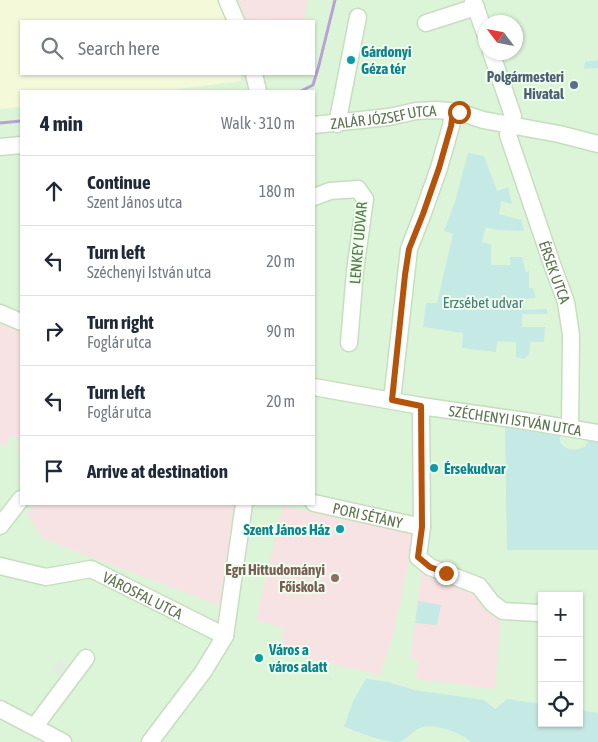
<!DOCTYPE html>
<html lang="en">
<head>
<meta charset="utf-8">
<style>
	body { margin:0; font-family:"Asap Condensed",sans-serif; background:#f2f2f3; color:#1f2937 }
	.controls { position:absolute; right:15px; bottom:15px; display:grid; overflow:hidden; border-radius:0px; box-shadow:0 1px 4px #0004 }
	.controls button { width:45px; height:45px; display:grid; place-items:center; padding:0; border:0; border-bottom:1px solid #e0e1e3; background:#fff; color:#1f2937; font:25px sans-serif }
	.compass { position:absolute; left:478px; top:15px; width:45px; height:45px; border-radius:50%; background:#fff; box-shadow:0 1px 4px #0004; rotate:302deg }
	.stop { position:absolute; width:15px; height:15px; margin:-11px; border:4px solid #b45309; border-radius:50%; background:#fff }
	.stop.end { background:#b45309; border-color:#fff; box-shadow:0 1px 5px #0008 }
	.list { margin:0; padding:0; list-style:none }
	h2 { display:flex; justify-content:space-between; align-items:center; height:65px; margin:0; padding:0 20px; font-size:21px }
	h2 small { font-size:16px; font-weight:400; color:#747a83 }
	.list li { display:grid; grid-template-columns:32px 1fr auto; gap:15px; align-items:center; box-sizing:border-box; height:70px; padding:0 20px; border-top:1px solid #e0e1e3 }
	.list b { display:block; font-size:19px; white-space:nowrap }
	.list p { margin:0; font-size:16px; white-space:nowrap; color:#747a83 }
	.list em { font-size:16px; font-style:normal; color:#747a83 }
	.icon { flex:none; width:28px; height:28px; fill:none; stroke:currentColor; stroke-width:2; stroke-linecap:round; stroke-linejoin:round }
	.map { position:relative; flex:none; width:598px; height:742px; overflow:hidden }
	.search { position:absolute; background:#fff; box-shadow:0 1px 4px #0004; left:20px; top:20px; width:295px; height:55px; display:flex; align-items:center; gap:12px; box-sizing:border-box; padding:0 18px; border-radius:0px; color:#747a83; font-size:19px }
	.panel { position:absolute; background:#fff; box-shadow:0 1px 4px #0004; left:20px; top:90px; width:295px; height:415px; border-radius:0px }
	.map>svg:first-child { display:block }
	.residential { fill:#dcf5d8; fill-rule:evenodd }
	.industrial { fill:#e3ece0 }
	.education { fill:#f8e3e4 }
	.medical { fill:#f4f9da }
	.green { fill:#c5e9e5 }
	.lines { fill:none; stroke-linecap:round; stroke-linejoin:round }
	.stream { stroke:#b9a2d6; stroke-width:3 }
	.minor-casing { stroke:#c6debf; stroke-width:19 }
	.minor { stroke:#fff; stroke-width:16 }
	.route { stroke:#b45309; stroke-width:6 }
	.culture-dot { fill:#0f9aa8; stroke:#eefeed; stroke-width:2 }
	.service-dot { fill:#5c6f8a; stroke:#eefeed; stroke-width:2 }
	.education-dot { fill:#8d6e63; stroke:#eefeed; stroke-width:2 }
	.labels { text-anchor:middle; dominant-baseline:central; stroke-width:4; stroke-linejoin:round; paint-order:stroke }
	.culture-label { font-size:15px; font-weight:bold; fill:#0d838f; stroke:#eefeed; text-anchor:start }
	.service-label { font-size:15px; font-weight:bold; fill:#4e5e75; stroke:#eefeed; text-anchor:end }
	.street-label { font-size:15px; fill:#5a744c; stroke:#eefeed }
	.park-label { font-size:15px; fill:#447979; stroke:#eefeed }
	.education-label { font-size:15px; font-weight:bold; fill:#785e54; stroke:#eefeed; text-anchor:end }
</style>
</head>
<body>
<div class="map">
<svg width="598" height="742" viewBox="0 0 598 742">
	<rect width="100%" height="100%" fill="#e8fce6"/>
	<path class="residential" d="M 0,0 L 598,0 L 598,742 L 0,742 ZM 21,21 L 314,21 L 314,74 L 21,74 ZM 486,22 L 516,22 L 516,52 L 486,52 ZM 21,91 L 314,91 L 314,504 L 21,504 ZM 542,596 L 579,596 L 579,723 L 542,723 Z"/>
	<path class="industrial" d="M 60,659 L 68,665 L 59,676 L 52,671 Z"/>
	<g class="education">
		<path d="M 238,0 L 307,0 L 305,21 L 247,21 Z"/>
		<path d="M 0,324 L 21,332 L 21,452 L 17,450 L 20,439 L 10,436 L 6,446 L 0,444 Z"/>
		<path d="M 35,504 L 238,504 L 221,606 L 43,539 L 27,514 Z"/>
		<path d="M 283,506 L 415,534 L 392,639 L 380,675 L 279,652 L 284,628 L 256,620 Z"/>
		<path d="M 422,568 L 444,587 L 450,580 L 467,584 L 501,617 L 495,689 L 416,679 L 418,660 L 410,659 Z"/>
	</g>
	<path class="medical" d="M 0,0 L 218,0 L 226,21 L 21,21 L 21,74 L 241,74 L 241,81 L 164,91 L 21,91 L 21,107 L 0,109 Z"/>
	<g class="green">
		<path d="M 598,60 L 598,68 L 584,69 L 585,62 Z"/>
		<path d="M 468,153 L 484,156 L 497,191 L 508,187 L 512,204 L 501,201 L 499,214 L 521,220 L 524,231 L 497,230 L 486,227 L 482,242 L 491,244 L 491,265 L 511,265 L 510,257 L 522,257 L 526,272 L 529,271 L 529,288 L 533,288 L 536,298 L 523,299 L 524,310 L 546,309 L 548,314 L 522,314 L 522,327 L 545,327 L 544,342 L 530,342 L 529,355 L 524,359 L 516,357 L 516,342 L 497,341 L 496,352 L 462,348 L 463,333 L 423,327 L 426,303 L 437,303 L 453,234 L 444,231 L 455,202 Z"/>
		<path d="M 505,424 L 560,430 L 560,442 C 566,451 575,451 585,447 L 590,436 L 598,439 L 598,550 L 507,550 Z"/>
		<path d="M 418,601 L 441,605 L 437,625 L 415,623 Z"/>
		<path d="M 366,679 L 389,682 L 414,690 L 484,700 L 495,709 L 507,699 L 542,704 L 542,723 L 579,723 L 579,710 L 598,713 L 598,742 L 471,742 C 461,732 433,723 420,728 C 412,731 405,742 397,742 C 380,742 360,732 344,727 L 353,701 Z"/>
	</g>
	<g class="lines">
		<g class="stream">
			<path d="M 301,91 L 313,85 L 319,65 L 335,0"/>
			<path d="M 0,123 L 21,121"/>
		</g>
		<defs>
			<g id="minor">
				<path d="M 227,0 L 236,21"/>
				<path d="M 473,0 L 486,36"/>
				<path d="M 426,23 L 476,7"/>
				<path id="s1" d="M 491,52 L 513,116 L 508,135 L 553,267 L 566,302 L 571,335 L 570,428"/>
				<path d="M 254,74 L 258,91"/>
				<path d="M 337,124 L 358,17"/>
				<path id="s2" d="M 314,125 L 389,117 L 416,111 L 437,110 L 459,112 L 483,120 L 559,134 L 598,144"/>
				<path d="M 0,147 L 21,145"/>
				<path d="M 314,197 L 330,191 L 358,189 L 365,199 L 355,271 L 349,343"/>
				<path d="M 0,313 L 21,322"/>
				<path id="s3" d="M 314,387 L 421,406 L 526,421 L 598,433"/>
				<path d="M 392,400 L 409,249 L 423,213 L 439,168 L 451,126 L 453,112"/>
				<path d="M 421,406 L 422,527 L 418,557 L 430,567 L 479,586 L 492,603 L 503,611 L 538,613"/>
				<path id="s4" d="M 314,503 L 422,527"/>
				<path d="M 0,526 L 21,499"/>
				<path id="s5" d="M 0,566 L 46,577 L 91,569 L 225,636"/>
				<path d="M 0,709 L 63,742"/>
				<path d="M 35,726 L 86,658"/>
				<path d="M 150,742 L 203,672 L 225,636 L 244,504"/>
			</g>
		</defs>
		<use href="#minor" class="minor-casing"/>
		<use href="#minor" class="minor"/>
	</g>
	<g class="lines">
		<path class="route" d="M 446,573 L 430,567 L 418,557 L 422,527 L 421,406 L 392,400 L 405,275 L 409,249 L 423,214 L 439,168 L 451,126 L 453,112 L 459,112"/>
	</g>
	<g class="culture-dot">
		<circle cx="351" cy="60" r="5"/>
		<circle cx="434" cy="468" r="5"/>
		<circle cx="340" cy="529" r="5"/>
		<circle cx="259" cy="658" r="5"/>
	</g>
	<circle class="service-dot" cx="574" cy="85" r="5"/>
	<circle class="education-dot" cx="335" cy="578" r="5"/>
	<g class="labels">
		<g class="culture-label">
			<text x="361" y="51">Gárdonyi<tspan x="361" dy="17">Géza tér</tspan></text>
			<text x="444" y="468">Érsekudvar</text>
			<text x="330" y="529" text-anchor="end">Szent János Ház</text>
			<text x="269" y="649">Város a<tspan x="269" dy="17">város alatt</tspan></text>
		</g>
		<g class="service-label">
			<text x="564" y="76">Polgármesteri<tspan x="564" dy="17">Hivatal</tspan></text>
		</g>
		<g class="street-label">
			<text stroke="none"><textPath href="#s2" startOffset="70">ZALÁR JÓZSEF UTCA</textPath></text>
			<text transform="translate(358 243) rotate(-85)">LENKEY UDVAR</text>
			<text stroke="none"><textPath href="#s1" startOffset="232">ÉRSEK UTCA</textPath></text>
			<text stroke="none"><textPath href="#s3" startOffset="204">SZÉCHENYI ISTVÁN UTCA</textPath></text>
			<text stroke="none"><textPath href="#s4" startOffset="55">PORI SÉTÁNY</textPath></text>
			<text stroke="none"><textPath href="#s5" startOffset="151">VÁROSFAL UTCA</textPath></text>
		</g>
		<g class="park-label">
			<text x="483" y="302">Erzsébet udvar</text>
		</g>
		<g class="education-label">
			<text x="325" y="569">Egri Hittudományi<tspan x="325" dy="17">Főiskola</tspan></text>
		</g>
	</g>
</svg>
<div class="controls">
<button>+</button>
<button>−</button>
<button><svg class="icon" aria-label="locate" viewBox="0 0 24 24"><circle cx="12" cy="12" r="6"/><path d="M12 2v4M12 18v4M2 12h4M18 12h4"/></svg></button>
</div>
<svg class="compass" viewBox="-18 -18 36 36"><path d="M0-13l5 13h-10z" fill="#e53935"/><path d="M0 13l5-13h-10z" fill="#747a83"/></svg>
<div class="stop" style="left:459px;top:112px"></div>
<div class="stop end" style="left:446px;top:573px"></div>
<div class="search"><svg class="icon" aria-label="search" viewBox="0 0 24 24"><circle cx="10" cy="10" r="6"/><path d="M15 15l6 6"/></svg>Search here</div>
<section class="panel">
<h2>4 min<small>Walk · 310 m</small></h2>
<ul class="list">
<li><svg class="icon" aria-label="ahead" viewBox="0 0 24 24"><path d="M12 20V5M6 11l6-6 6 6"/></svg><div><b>Continue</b><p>Szent János utca</p></div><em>180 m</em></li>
<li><svg class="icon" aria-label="left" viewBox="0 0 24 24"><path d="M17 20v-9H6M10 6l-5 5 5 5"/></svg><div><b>Turn left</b><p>Széchenyi István utca</p></div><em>20 m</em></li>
<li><svg class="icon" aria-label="right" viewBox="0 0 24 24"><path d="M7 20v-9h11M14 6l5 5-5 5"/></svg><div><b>Turn right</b><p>Foglár utca</p></div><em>90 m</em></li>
<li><svg class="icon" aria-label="left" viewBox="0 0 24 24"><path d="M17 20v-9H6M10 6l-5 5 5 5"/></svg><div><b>Turn left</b><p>Foglár utca</p></div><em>20 m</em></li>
<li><svg class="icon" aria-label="arrive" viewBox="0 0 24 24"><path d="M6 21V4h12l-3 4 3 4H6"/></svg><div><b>Arrive at destination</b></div></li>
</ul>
</section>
</div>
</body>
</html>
